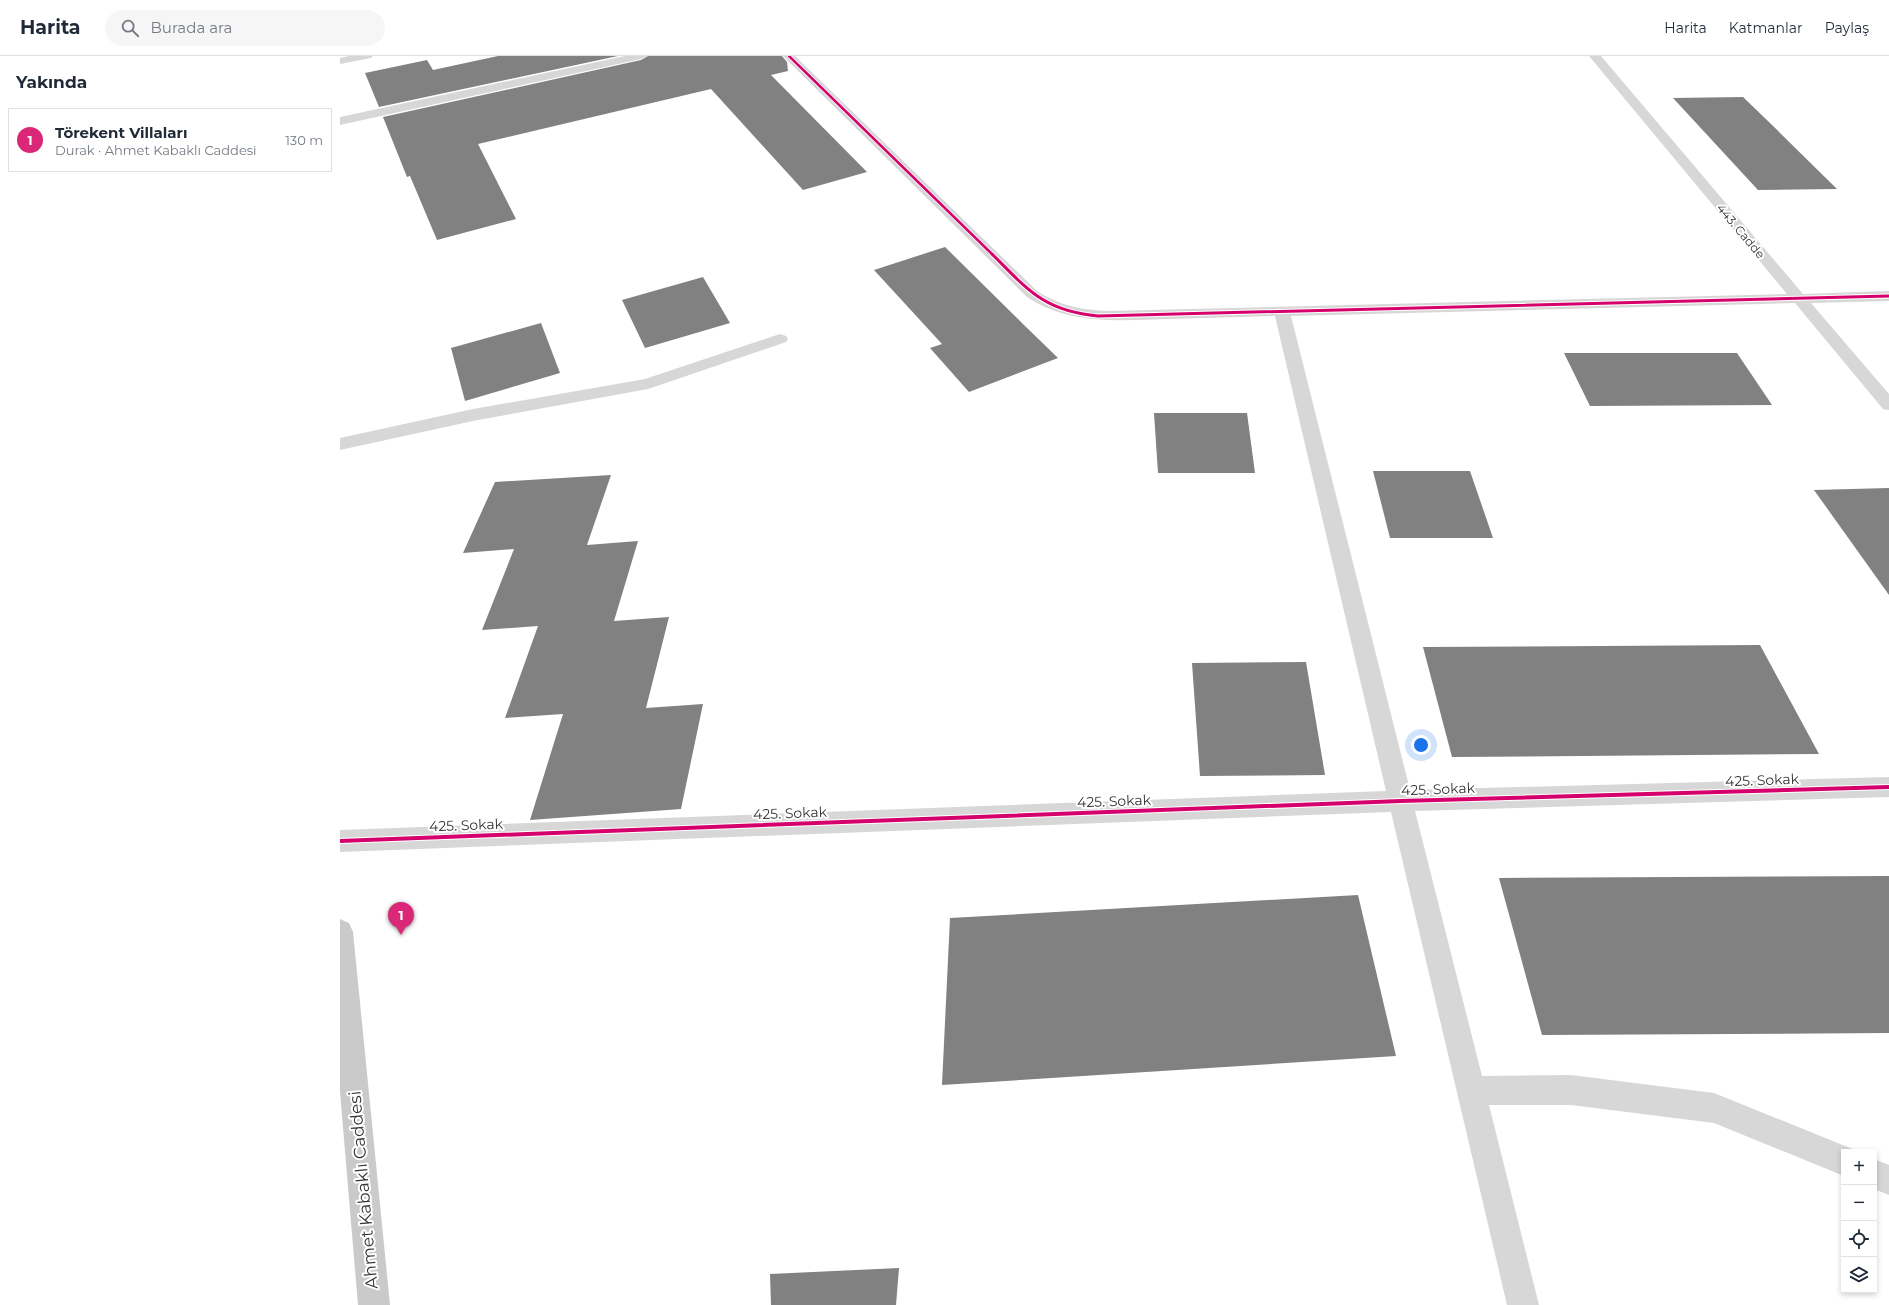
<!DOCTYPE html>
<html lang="tr">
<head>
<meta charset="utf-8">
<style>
	body { margin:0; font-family:Montserrat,sans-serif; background:#f6f6f7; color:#1f2937 }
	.controls { position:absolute; right:12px; bottom:12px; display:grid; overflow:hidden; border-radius:0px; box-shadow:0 2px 6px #0003 }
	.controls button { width:36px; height:36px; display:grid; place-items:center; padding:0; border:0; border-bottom:1px solid #e0e1e3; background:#fff; color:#1f2937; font:20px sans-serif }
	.you { position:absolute; left:1081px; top:689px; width:14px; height:14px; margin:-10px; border:3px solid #fff; border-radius:50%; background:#1a73e8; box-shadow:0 0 0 6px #1a73e833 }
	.badge { display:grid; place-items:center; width:26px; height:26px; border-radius:50%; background:#db2777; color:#fff; font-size:13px; font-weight:700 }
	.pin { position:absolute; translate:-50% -33px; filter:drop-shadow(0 1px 2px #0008) }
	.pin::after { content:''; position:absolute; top:21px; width:14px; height:12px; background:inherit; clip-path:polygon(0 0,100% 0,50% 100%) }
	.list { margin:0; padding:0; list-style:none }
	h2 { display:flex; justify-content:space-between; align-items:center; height:52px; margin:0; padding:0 16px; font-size:17px }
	h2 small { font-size:13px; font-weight:400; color:#747a83 }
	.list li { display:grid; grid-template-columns:26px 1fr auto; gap:12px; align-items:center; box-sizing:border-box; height:64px; margin:0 8px 8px; padding:0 8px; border:1px solid #e0e1e3; border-radius:0px }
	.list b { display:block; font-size:15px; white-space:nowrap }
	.list p { margin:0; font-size:13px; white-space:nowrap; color:#747a83 }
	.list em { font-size:13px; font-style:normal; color:#747a83 }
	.icon { flex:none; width:22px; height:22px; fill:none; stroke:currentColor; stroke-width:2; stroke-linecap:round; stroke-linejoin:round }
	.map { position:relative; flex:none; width:1549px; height:1249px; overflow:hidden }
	header { display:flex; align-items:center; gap:24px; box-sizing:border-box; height:56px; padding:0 20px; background:#fff; border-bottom:1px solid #e0e1e3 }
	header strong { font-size:19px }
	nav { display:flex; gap:22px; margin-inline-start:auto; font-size:14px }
	.search { width:280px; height:36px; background:#f6f6f7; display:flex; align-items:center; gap:10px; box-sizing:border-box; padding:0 14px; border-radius:22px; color:#747a83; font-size:15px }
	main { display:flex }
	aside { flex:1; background:#fff }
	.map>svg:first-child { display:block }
	.building { fill:#818181 }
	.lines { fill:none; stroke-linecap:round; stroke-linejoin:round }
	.minor { fill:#d7d7d7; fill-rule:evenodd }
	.major { fill:#cacaca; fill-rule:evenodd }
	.cycleway-far2-casing { stroke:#fff; stroke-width:4 }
	.cycleway-far1-casing { stroke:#fff; stroke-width:5 }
	.cycleway-casing { stroke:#fff; stroke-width:6 }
	.cycleway-far2 { stroke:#d6006c; stroke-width:2.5 }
	.cycleway-far1 { stroke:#d6006c; stroke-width:3 }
	.cycleway { stroke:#d6006c; stroke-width:4 }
	.labels { text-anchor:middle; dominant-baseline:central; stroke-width:4; stroke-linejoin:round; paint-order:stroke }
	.far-street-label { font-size:12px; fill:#333; stroke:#fff }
	.street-label { font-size:14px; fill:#333; stroke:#fff }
	.near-street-label { font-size:17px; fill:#333; stroke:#fff }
</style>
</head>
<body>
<header>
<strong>Harita</strong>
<div class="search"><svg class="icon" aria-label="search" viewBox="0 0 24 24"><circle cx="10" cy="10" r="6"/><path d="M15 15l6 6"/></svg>Burada ara</div>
<nav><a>Harita</a><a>Katmanlar</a><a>Paylaş</a></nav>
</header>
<main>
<aside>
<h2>Yakında<small></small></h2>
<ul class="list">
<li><span class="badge">1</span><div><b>Törekent Villaları</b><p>Durak · Ahmet Kabaklı Caddesi</p></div><em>130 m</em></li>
</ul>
</aside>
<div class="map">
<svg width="1549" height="1249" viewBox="0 0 1549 1249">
	<rect width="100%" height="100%" fill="#fff"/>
	<g class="building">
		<path d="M 158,0 L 278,0 L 39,51 L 25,17 L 87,4 L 93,14 Z"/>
		<path d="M 308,0 L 442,0 L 447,6 L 448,15 L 431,19 L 527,116 L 463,134 L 371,33 L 138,88 L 176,163 L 97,184 L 70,120 L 67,121 L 43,61 L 301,4 Z"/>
		<path d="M 1403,41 L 1430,67 L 1497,133 L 1418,134 L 1333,42 Z"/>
		<path d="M 605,191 L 684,269 L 718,302 L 629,336 L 590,292 L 602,288 L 534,214 Z"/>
		<path d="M 363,221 L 390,267 L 305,292 L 282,244 Z"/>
		<path d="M 201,267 L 220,317 L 125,345 L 111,292 Z"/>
		<path d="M 1224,297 L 1397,297 L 1432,349 L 1250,350 Z"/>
		<path d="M 814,357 L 907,357 L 915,417 L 818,417 Z"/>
		<path d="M 1033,415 L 1130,415 L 1153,482 L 1050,482 Z"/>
		<path d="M 271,419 L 247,489 L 298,485 L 274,565 L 329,561 L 306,652 L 363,648 L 341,753 L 190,764 L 223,658 L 165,662 L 198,570 L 142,574 L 174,493 L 123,497 L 155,426 Z"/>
		<path d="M 1549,432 L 1549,539 L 1474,434 Z"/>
		<path d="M 1420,589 L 1479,698 L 1112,701 L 1083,591 Z"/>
		<path d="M 966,606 L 985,719 L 860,720 L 852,607 Z"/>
		<path d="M 1549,820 L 1549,977 L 1202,979 L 1159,822 Z"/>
		<path d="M 1018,839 L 1056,1000 L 602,1029 L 610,862 Z"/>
		<path d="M 559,1212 L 556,1249 L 431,1249 L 430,1218 Z"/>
	</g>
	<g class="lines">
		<g class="minor">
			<path d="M 9,0 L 33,0 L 31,2 L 0,8 L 0,2 Z"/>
			<path d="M 285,0 L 307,0 L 301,3 L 0,69 L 0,61 Z"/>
			<path d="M 443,0 L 455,0 L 697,235 C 720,250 742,254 769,255 L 1447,238 L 1249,0 L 1261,0 L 1463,238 L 1549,235 L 1549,245 L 1471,247 L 1549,338 L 1549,354 L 1543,353 L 1455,247 L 951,260 L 1070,734 L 1549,721 L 1549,741 L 1075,755 L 1142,1020 L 1231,1019 L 1374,1037 L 1515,1094 L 1515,1096 L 1504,1096 L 1504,1120 L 1374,1067 L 1231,1049 L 1149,1049 L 1199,1249 L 1167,1249 L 1051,756 L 0,796 L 0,774 L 1046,735 L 935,260 C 901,261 866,262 832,263 C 781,264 730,270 687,241 Z"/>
			<path d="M 440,278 L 446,280 L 448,283 L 446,286 L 308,333 L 133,365 L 0,394 L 0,382 L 133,353 L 305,323 Z"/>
			<path d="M 1534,1103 L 1549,1109 L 1549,1139 L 1534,1133 Z"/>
		</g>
		<path class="major" d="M 0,863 L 9,867 L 13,876 L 50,1249 L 18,1249 L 0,1036 Z"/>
		<defs>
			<path id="cycleway-far2" d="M 449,0 L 653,199"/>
			<path id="cycleway-far1" d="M 652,198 C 688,234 704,255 758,260 L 1549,240"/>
			<path id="cycleway" d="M 0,785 L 1061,745 L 1549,731"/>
		</defs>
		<use href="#cycleway-far2" class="cycleway-far2-casing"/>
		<use href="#cycleway-far1" class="cycleway-far1-casing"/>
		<use href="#cycleway" class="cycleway-casing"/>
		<use href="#cycleway-far2" class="cycleway-far2"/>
		<use href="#cycleway-far1" class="cycleway-far1"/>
		<use href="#cycleway" class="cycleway"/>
	</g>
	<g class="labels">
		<g class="far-street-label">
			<text transform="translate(1401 175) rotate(50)">443. Cadde</text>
		</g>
		<g class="street-label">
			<text transform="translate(1422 724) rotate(-2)">425. Sokak</text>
			<text transform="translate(1098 733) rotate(-2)">425. Sokak</text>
			<text transform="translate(774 745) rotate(-2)">425. Sokak</text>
			<text transform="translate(450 757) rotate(-2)">425. Sokak</text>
			<text transform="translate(126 769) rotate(-2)">425. Sokak</text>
		</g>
		<g class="near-street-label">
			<text transform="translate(23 1134) rotate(-95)">Ahmet Kabaklı Caddesi</text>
		</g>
	</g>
</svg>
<div class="controls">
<button>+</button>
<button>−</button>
<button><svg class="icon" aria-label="locate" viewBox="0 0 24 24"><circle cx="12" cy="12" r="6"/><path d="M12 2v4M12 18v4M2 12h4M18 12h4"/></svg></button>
<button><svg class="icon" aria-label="layers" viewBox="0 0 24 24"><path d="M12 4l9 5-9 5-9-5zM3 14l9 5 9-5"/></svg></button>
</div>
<div class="you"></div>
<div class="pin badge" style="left:61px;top:879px">1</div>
</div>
</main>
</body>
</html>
